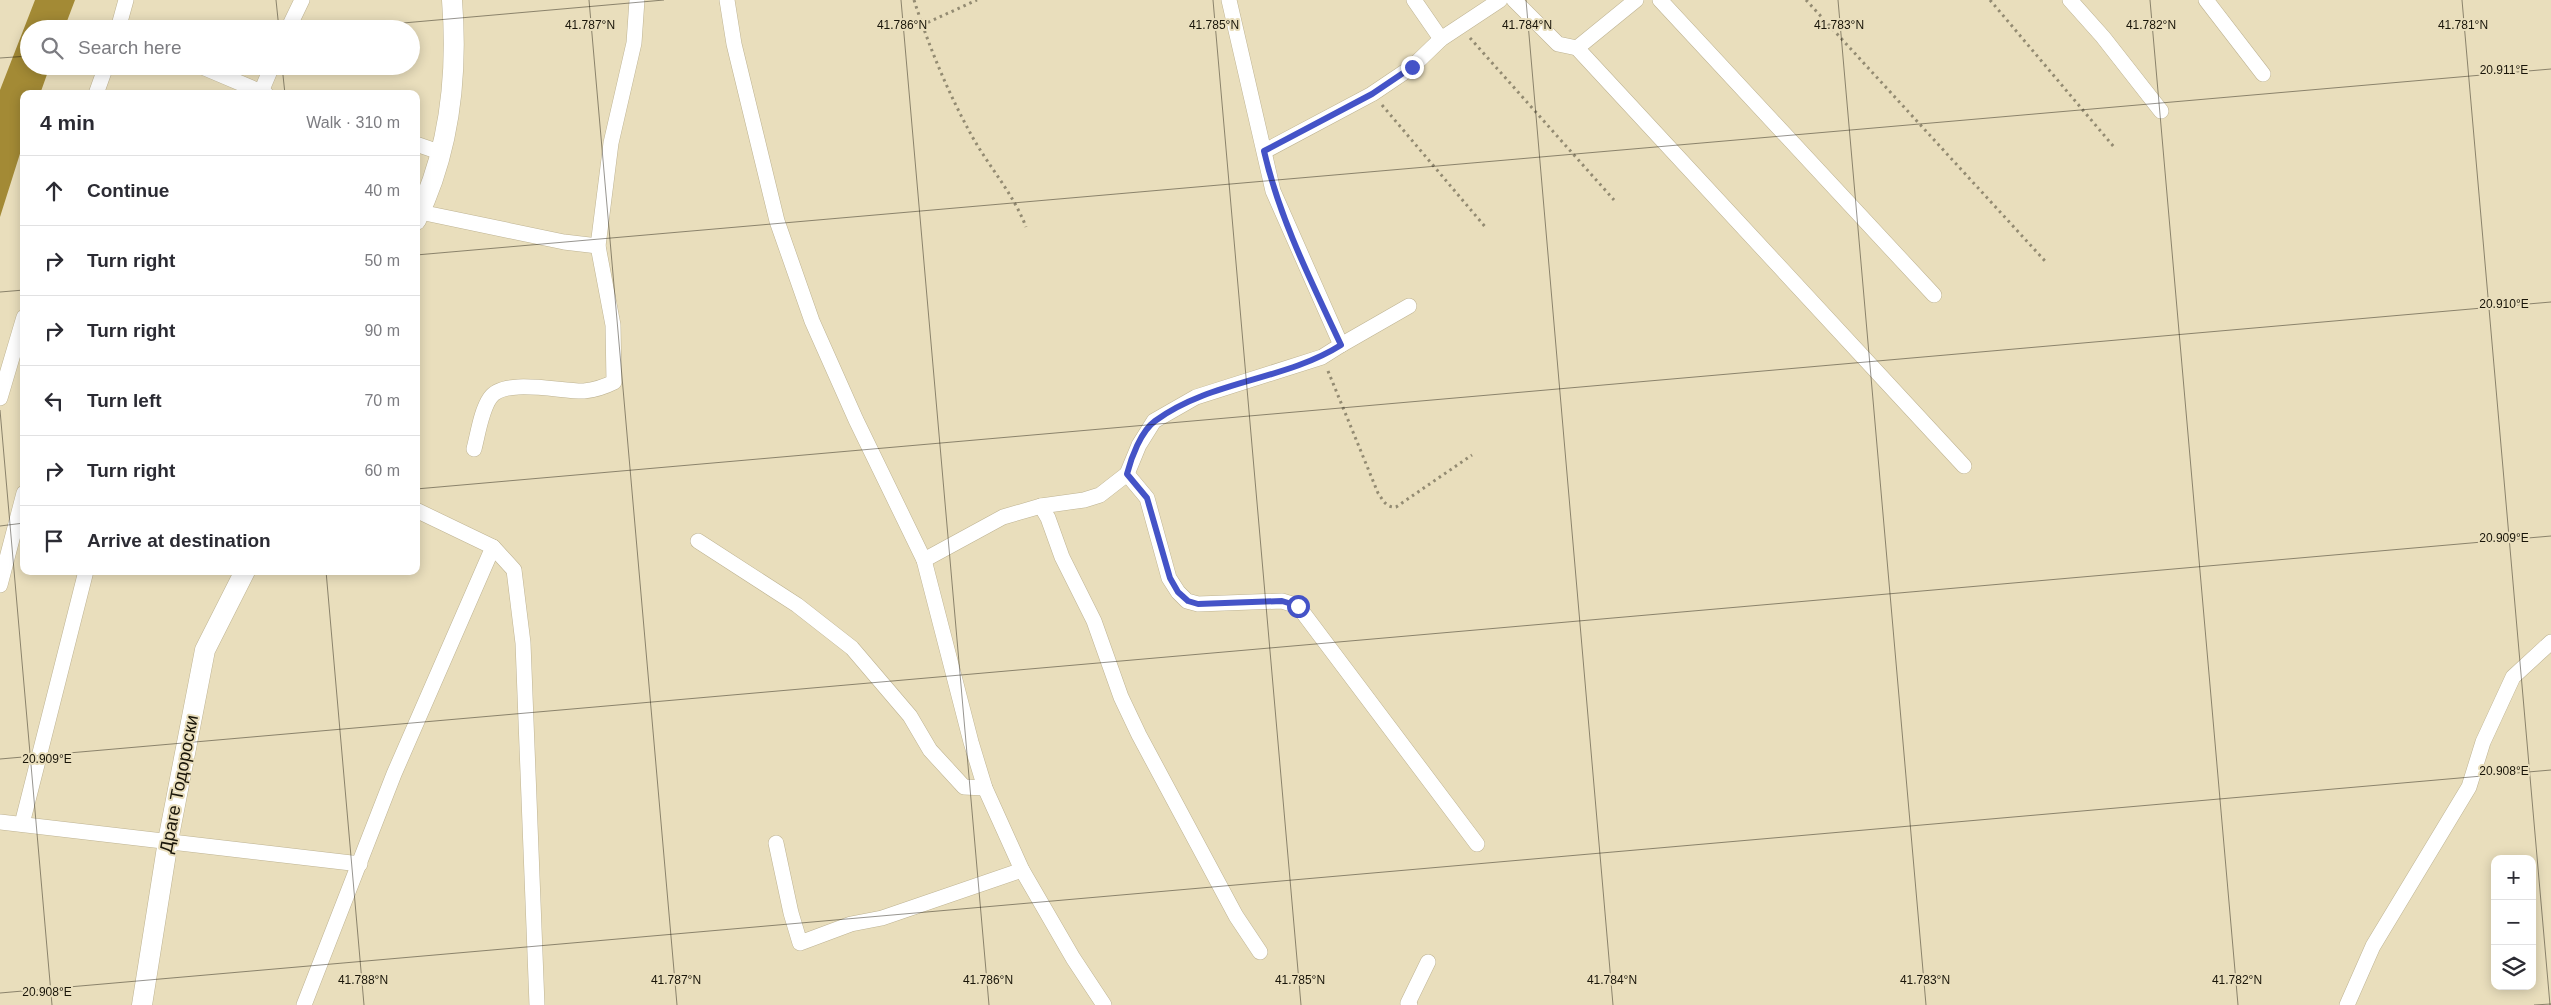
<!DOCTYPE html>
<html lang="en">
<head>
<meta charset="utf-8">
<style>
	body { margin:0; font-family:Arial,sans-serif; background:#f2f2f3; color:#2b2b33 }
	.controls { position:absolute; right:15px; bottom:15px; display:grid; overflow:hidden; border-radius:10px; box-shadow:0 2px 12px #0003 }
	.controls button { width:45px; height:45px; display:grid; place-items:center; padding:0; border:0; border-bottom:1px solid #e1e1e2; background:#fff; color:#2b2b33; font:25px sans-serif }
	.stop { position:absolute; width:15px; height:15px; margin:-11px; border:4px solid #4453c7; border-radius:50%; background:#fff }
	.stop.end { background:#4453c7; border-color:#fff; box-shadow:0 1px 5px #0008 }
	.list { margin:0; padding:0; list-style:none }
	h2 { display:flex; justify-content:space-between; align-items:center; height:65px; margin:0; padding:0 20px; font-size:21px }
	h2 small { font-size:16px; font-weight:400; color:#7c7c81 }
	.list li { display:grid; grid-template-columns:32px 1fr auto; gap:15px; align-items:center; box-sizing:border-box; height:70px; padding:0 20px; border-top:1px solid #e1e1e2 }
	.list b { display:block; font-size:19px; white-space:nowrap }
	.list em { font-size:16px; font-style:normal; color:#7c7c81 }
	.icon { flex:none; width:28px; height:28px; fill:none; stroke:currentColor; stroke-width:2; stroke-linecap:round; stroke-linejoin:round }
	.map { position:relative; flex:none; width:2551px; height:1005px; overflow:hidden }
	.search { position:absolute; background:#fff; box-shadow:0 2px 12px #0003; left:20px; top:20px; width:400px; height:55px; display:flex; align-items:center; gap:12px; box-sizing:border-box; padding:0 18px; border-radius:28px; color:#7c7c81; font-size:19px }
	.panel { position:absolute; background:#fff; box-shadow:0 2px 12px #0003; left:20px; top:90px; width:400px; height:485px; border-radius:10px }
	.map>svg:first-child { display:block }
	.water { fill:#a38a35 }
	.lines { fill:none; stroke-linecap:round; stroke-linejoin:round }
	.minor-casing { stroke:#beb392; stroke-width:16 }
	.tertiary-casing { stroke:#beb392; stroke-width:21 }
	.path { stroke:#938b72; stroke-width:3; stroke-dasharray:2.5 4; stroke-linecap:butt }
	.minor { stroke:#fff; stroke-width:15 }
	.tertiary { stroke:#fff; stroke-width:20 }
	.route { stroke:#4453c7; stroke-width:6 }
	.ticks { fill:none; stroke:#191509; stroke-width:1; stroke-opacity:0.45 }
	.labels { text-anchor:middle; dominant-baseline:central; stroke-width:4; stroke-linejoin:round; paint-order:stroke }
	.street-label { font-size:18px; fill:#191509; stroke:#e9debc }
	.ticks-label { font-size:12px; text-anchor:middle; fill:#191509; stroke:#e9debc; stroke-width:4; stroke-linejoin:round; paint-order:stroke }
</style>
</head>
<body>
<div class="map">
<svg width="2551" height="1005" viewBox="0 0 2551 1005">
	<rect width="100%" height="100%" fill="#e9debc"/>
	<path class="water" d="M 35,0 L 75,0 L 64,29 L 29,29 L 29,66 L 50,66 L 40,94 L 24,94 L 24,141 L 0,217 L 0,90 Z"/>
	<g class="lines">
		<defs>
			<g id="minor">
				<path d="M 727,0 L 734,44 L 777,221 L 812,321 L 856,420 L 924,560 L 971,742 L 985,788 L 1022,870 L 1073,958 L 1104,1005"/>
				<path d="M 1414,0 L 1441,39"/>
				<path d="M 1514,0 L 1558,44 L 1577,48 L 1636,0"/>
				<path d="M 1660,0 L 1934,295"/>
				<path d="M 2070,0 L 2103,37 L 2161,111"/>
				<path d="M 2206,0 L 2263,74"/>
				<path d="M 118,29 L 126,0"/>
				<path d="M 288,29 L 302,0"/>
				<path d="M 1577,48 L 1964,466"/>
				<path d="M 200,66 L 266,94"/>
				<path d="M 261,92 L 272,66"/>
				<path d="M 96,94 L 106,66"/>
				<path d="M 416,144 L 442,153"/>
				<path d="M 1265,151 L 1372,94 L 1412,67 L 1441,39 L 1500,0"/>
				<path d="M 420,212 L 564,242 L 598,246"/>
				<path d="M 1341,345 L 1409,306"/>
				<path d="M 0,398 L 24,317"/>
				<path d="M 474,449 C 478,434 481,411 490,398 C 504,377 562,392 584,391 C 595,390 604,387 614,382 L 613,325 L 598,246 L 611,143 L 634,43 L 637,0"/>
				<path d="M 1127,474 L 1147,498 L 1169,578 L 1178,592 L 1187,601 L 1198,604 L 1282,601 L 1298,606 L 1477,844"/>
				<path d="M 1041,506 L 1048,518 L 1062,557 L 1094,621 L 1121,697 L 1139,735 L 1236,916 L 1260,952"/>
				<path d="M 698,541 L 797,605 L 852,648 L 910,716 L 930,750 L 964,787 L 985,788"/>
				<path d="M 493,547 L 514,570 L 523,643 L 537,1005"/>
				<path d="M 924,560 L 1003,517 L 1041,506 L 1084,500 L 1100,495 L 1127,474 L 1139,445 L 1154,421 L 1196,397 L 1322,357 L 1341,345 L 1273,191 L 1229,0"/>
				<path d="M 0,585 L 24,493"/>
				<path d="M 0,822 L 360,864"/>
				<path d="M 22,824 L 86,571"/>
				<path d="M 776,843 L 791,913 L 800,943 L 851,924 L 882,918 L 1022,870"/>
				<path d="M 304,1005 L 394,774 L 493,547 L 416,510"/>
				<path d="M 1410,1005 L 1408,1003 L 1428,962"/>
				<path d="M 2347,1005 L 2373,946 L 2469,787 L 2483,742 L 2513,677 L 2551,642"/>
			</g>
			<g id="tertiary">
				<path d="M 416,220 C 450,151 458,76 452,0"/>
				<path d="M 142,1005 L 168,841 L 205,650 L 245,571"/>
			</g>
		</defs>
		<use href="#minor" class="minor-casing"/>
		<use href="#tertiary" class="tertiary-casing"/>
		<g class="path">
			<path d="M 914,0 C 929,47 949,95 973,138 C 990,168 1014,195 1026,227"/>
			<path d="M 1806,0 L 2045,261"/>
			<path d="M 1990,0 L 2114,147"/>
			<path d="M 922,25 L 977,0"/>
			<path d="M 1470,38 L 1614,200"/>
			<path d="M 1382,105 L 1487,229"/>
			<path d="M 1328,371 L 1378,493 C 1383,500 1386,508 1396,507 L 1472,455"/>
		</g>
		<use href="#minor" class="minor"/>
		<use href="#tertiary" class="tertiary"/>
	</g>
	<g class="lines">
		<path class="route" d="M 1298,606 L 1282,601 L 1198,604 L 1188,601 L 1178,592 L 1170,578 L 1147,498 L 1127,474 C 1131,458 1141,431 1155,421 C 1211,380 1284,381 1341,345 C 1311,281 1280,220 1264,151 L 1372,94 L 1412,67"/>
	</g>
	<path class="ticks" d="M 276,0 L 279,29M 589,0 L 677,1005M 901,0 L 989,1005M 1213,0 L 1301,1005M 1526,0 L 1613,1005M 1838,0 L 1926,1005M 2150,0 L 2238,1005M 2462,0 L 2550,1005M 335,29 L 664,0M 0,58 L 29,56M 282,66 L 285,94M 416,255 L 2551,69M 0,292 L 24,290M 0,410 L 52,1005M 416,489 L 2551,302M 0,526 L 24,523M 326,571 L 364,1005M 0,759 L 2551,536M 0,993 L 2551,770M 2534,1005 L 2551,1004"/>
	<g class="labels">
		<g class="street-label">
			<text transform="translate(179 784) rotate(-79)">Драге Тодороски</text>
		</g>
	</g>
	<g class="ticks-label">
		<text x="590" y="29">41.787°N</text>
		<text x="902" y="29">41.786°N</text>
		<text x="1214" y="29">41.785°N</text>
		<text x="1527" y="29">41.784°N</text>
		<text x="1839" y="29">41.783°N</text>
		<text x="2151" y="29">41.782°N</text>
		<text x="2463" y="29">41.781°N</text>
		<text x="2504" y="74">20.911°E</text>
		<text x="2504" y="308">20.910°E</text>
		<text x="2504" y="542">20.909°E</text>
		<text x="47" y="763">20.909°E</text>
		<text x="2504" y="775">20.908°E</text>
		<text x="363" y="984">41.788°N</text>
		<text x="676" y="984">41.787°N</text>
		<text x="988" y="984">41.786°N</text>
		<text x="1300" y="984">41.785°N</text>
		<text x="1612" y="984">41.784°N</text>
		<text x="1925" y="984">41.783°N</text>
		<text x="2237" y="984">41.782°N</text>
		<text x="47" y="996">20.908°E</text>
	</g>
</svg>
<div class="controls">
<button>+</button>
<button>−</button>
<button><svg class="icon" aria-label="layers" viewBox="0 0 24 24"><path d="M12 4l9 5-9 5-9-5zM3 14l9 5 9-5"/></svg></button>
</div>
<div class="stop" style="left:1298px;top:606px"></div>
<div class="stop end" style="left:1412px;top:67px"></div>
<div class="search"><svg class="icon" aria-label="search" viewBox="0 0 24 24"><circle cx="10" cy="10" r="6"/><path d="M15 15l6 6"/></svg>Search here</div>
<section class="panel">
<h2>4 min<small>Walk · 310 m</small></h2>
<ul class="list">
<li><svg class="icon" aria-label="ahead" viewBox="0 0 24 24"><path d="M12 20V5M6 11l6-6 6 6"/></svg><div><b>Continue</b></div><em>40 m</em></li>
<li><svg class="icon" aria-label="right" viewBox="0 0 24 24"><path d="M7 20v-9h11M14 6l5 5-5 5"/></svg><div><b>Turn right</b></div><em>50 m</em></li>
<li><svg class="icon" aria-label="right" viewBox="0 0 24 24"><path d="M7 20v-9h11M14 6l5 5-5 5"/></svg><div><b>Turn right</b></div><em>90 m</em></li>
<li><svg class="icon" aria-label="left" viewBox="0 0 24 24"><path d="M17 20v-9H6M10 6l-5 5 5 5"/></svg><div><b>Turn left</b></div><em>70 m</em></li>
<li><svg class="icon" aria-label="right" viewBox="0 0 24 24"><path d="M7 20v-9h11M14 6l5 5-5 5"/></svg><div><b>Turn right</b></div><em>60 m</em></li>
<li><svg class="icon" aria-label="arrive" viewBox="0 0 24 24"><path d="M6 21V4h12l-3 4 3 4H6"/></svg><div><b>Arrive at destination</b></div></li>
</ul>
</section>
</div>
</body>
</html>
